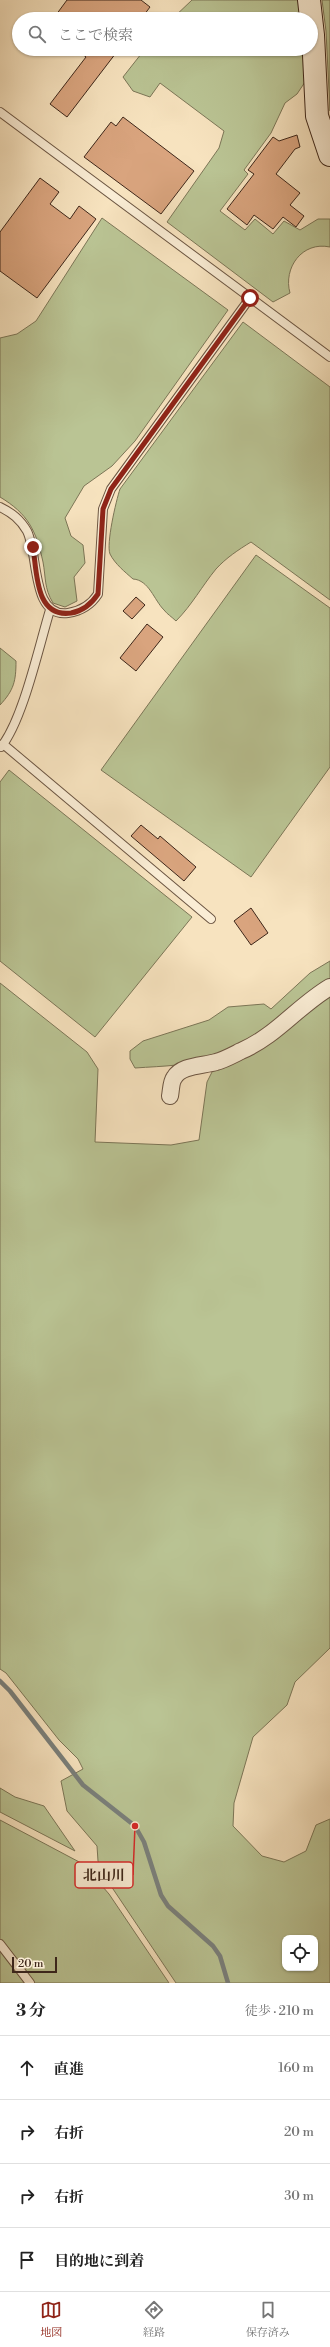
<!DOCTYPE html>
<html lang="ja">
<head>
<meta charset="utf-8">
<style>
	body { margin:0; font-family:"Libre Bodoni","Noto Serif JP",serif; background:#f2f2f2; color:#222 }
	.controls { position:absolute; right:12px; bottom:12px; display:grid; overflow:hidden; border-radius:8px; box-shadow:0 1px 3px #0004 }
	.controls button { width:36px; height:36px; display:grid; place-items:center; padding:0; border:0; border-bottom:1px solid #e0e0e0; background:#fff; color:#222; font:20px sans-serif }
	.scale { position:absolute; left:12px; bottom:10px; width:45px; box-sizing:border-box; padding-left:4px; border:2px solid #3e271a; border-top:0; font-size:11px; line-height:14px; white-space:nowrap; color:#3e271a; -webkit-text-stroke:3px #faedd5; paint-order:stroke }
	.stop { position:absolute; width:12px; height:12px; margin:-9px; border:3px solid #8f2418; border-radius:50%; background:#fff }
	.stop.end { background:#8f2418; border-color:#fff; box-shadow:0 1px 4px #0008 }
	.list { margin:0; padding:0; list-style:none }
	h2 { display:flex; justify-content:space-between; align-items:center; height:52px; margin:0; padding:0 16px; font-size:17px }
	h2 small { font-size:13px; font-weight:400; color:#767676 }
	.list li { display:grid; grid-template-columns:26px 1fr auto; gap:12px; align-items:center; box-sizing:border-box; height:64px; padding:0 16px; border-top:1px solid #e0e0e0 }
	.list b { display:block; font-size:15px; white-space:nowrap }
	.list em { font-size:13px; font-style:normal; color:#767676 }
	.icon { flex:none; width:22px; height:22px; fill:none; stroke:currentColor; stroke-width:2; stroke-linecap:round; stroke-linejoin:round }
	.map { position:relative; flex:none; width:330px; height:1983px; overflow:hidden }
	.search { position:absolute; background:#fff; box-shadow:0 1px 3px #0004; left:12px; right:12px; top:12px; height:44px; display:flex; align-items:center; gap:10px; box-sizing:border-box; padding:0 14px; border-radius:22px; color:#767676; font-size:15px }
	.sheet { height:308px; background:#fff }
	nav { display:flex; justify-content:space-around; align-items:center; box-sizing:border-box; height:56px; border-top:1px solid #e0e0e0; background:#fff; font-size:11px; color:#767676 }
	nav a { display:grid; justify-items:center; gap:2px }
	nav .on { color:#8f2418 }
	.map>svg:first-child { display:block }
	.green { fill:#bac494; stroke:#7c7657; fill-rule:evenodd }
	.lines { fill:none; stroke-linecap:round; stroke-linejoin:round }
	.stream { stroke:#7a807c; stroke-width:4.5 }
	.building { fill:#d9a47e; stroke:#3e271a }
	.lane-casing { stroke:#6c5643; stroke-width:10 }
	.street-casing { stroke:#6c5643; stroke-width:18 }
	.secondary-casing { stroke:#3e271a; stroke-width:24 }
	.lane { stroke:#faedd5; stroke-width:8 }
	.street { stroke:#faedd5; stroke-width:16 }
	.secondary { stroke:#faedd5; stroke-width:22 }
	.route { stroke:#8f2418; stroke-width:5 }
	.leader { fill:none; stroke:#d62828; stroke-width:1.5 }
	.callout-dot { fill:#d62828; stroke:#faedd5; stroke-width:1.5 }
	.callout { fill:#faedd5; stroke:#d62828; stroke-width:1.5 }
	.callout-label { font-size:14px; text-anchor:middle; font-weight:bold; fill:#3e271a }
</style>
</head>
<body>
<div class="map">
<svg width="330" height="1983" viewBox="0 0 330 1983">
	<rect width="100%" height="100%" fill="#f7e3bf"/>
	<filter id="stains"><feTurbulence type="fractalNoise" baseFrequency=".005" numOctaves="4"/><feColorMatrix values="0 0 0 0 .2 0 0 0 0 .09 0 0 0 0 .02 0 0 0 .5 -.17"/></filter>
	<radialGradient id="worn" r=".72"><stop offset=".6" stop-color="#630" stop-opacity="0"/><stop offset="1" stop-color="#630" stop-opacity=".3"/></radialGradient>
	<g class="green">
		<path d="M 192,0 L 300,0 L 303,19 L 172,19 Z"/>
		<path d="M 322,0 L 330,0 L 330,111 L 326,31 Z"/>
		<path d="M 145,49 L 305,49 L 307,79 L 297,94 L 285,103 L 271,133 L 244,170 L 248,174 L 220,211 L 245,230 L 255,219 L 273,234 L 284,221 L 300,230 L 318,219 L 330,219 L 330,247 C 302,241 283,268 290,293 L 273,302 L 167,222 L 219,148 L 224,131 L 160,83 L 150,97 L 133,91 L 123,77 Z"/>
		<path d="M 102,218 L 228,310 L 135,441 L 112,466 L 84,486 L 65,518 L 71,536 L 83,545 L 85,563 L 74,577 L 77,601 L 65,607 L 53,603 C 44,588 46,578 43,562 C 36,530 28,514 0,497 L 0,338 L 17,334 L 36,321 Z"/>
		<path d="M 243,322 L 330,387 L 330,600 L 251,542 C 238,550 226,558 216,569 C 202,586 192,605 176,621 C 172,617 167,614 164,610 C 154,600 149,580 133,579 C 125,572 115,564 110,554 C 106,544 116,501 120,489 Z"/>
		<path d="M 256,555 L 330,608 L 330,767 L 251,877 L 101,770 Z"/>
		<path d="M 0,648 L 16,661 C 16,681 14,690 0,705 Z"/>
		<path d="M 9,770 L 192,917 L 95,1037 L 0,961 L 0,782 Z"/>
		<path d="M 330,961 L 330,982 C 295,1009 260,1038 219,1055 C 193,1066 163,1066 135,1068 L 130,1059 L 130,1051 L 143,1041 L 209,1020 L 228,1007 L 264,1004 L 271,1009 L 310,973 Z"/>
		<path d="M 0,983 L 87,1052 L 98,1069 L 95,1142 L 171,1145 L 199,1140 L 207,1082 L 214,1068 L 330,994 L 330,1648 L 295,1682 L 287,1705 L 253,1737 L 234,1803 L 233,1826 L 262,1856 L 284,1862 L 306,1851 L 316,1825 L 330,1819 L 330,1983 L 176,1983 L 107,1880 L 98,1861 L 97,1846 L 67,1811 L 61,1781 L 83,1769 L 78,1759 L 59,1740 L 6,1673 L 0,1669 ZM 285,1938 L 315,1938 L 315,1968 L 285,1968 Z"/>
		<path d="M 0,1788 L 15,1797 L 44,1806 L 75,1851 L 0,1812 Z"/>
		<path d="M 0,1820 L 83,1864 L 109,1894 L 169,1983 L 0,1983 Z"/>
	</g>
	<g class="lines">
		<path class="stream" d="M 0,1681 L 10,1691 L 83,1785 L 135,1826 L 144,1842 L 161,1895 L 168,1906 L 213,1946 L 220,1956 L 228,1983"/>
	</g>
	<g class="building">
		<path d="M 67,0 L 141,0 L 150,7 L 141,19 L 53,19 Z"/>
		<path d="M 76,49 L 119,49 L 67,117 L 50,104 L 86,57 Z"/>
		<path d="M 123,117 L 194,171 L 161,214 L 84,157 L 111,122 L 116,126 Z"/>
		<path d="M 297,135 L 300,147 L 295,149 L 276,174 L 300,193 L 290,205 L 304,216 L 296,227 L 283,217 L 273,229 L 254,215 L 247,225 L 227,209 L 254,174 L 248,170 L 273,137 L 279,141 Z"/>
		<path d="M 40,178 L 59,192 L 50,204 L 70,219 L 79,206 L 96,219 L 37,298 L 0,271 L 0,232 Z"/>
		<path d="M 136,597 L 145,605 L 132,619 L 123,611 Z"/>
		<path d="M 147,624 L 163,637 L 136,671 L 120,658 Z"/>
		<path d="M 141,825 L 158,839 L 160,836 L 196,867 L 184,881 L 131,836 Z"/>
		<path d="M 251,908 L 268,933 L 251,945 L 234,921 Z"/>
	</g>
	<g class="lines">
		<defs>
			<g id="lane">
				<path d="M 0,112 L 330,357"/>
				<path d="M 0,507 C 12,513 20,519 27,531 C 39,555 31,618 68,613 C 81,611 91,605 98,594 L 103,509 L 111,489 L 250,298"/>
				<path d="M 3,744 L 211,919"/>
				<path d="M 1,747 C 23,720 39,646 50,610"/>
				<path d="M 0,1944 L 30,1983"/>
			</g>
			<path id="street" d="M 170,1096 C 171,1091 171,1082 174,1078 C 181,1065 203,1066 216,1062 C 224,1060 233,1055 241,1051 C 276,1036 298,1006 330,987"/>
			<path id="secondary" d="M 309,0 L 313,35 L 317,116 L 330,155"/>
		</defs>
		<use href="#lane" class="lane-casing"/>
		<use href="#street" class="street-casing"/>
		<use href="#secondary" class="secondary-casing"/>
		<use href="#lane" class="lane"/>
		<use href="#street" class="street"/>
		<use href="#secondary" class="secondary"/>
	</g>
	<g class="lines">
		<path class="route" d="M 33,547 C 37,572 35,618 71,613 C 83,611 92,603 98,594 L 103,509 L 111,489 L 250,298"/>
	</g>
	<path class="leader" d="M135 1826L133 1875"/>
	<circle class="callout-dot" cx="135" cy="1826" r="4"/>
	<rect class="callout" x="75" y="1862" width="58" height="26" rx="4"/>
	<g class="callout-label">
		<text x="104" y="1880">北山川</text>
	</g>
	<rect width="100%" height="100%" filter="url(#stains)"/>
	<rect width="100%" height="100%" fill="url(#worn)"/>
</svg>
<div class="controls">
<button><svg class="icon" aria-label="locate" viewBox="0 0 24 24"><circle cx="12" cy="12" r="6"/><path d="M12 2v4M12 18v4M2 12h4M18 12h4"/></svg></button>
</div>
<div class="scale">20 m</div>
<div class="stop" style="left:250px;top:298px"></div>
<div class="stop end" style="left:33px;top:547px"></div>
<div class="search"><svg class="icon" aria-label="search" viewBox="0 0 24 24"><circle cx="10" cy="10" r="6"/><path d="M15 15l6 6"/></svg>ここで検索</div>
</div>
<section class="sheet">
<h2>3 分<small>徒歩 · 210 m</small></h2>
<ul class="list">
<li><svg class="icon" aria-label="ahead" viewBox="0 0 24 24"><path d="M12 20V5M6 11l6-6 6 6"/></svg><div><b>直進</b></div><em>160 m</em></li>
<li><svg class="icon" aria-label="right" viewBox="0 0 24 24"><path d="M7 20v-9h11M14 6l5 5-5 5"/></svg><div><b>右折</b></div><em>20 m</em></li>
<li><svg class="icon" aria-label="right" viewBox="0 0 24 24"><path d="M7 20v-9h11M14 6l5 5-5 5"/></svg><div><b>右折</b></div><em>30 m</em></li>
<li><svg class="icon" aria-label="arrive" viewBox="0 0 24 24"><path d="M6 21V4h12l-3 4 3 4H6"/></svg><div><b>目的地に到着</b></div></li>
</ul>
</section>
<nav>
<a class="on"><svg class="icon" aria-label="map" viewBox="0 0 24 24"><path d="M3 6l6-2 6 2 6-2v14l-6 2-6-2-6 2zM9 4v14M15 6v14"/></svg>地図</a>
<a><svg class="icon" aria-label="directions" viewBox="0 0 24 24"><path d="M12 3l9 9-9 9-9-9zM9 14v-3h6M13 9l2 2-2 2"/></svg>経路</a>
<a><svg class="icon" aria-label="saved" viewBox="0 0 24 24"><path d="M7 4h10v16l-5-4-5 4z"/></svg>保存済み</a>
</nav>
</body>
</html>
